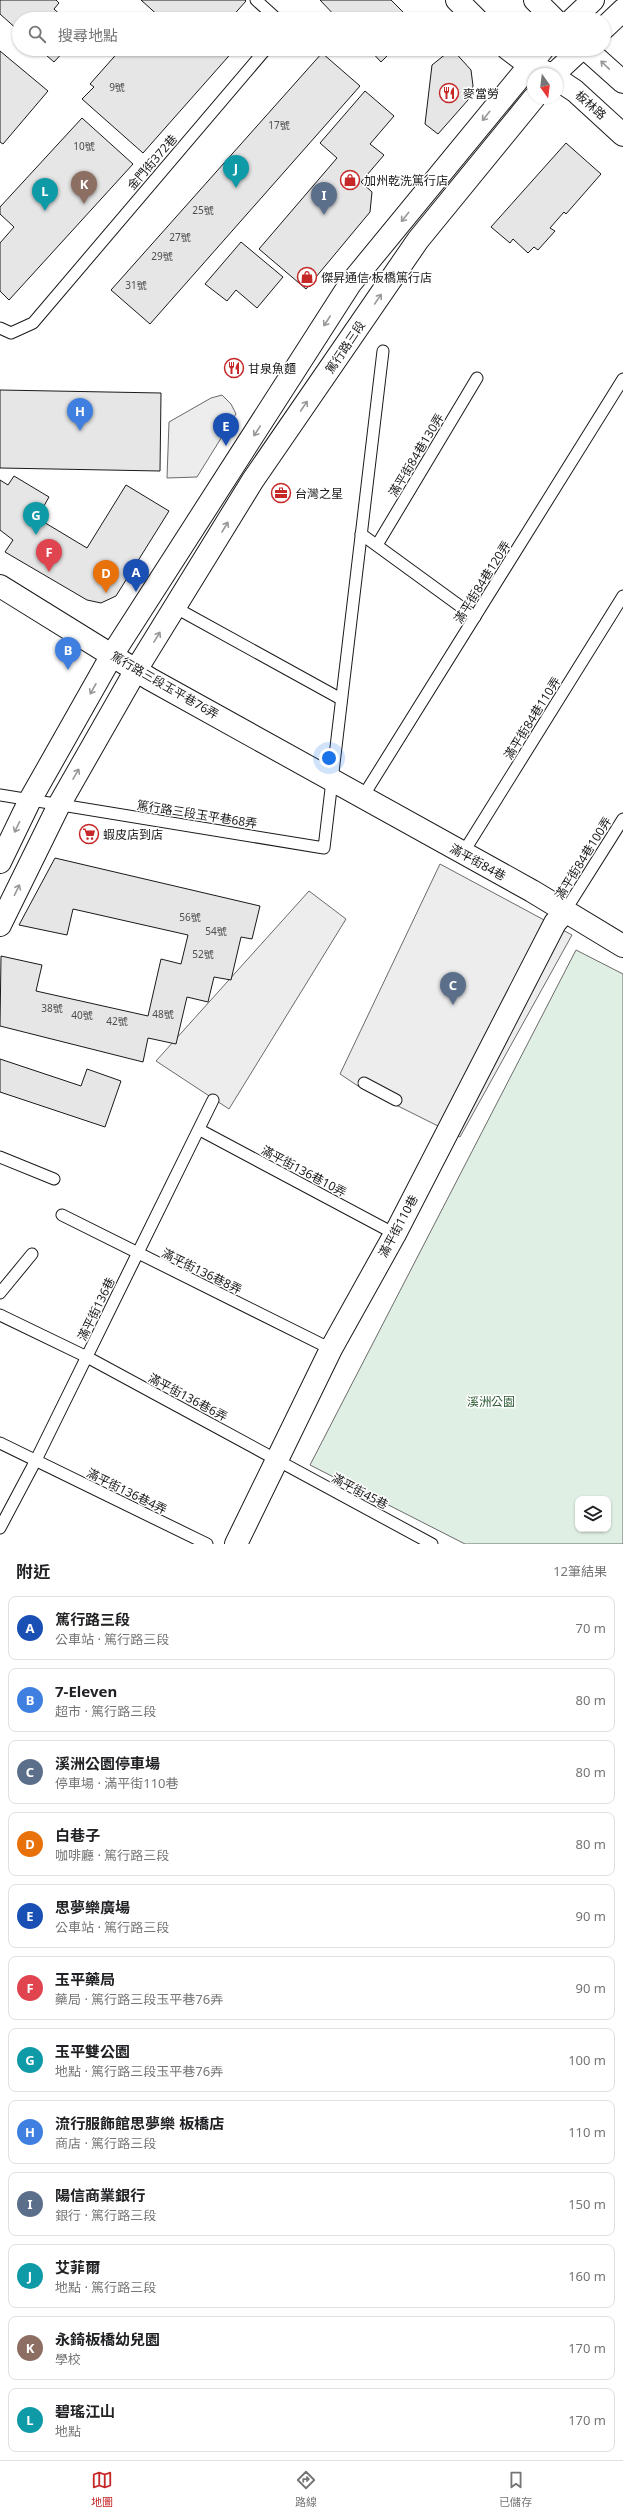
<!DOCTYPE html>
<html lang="zh-TW">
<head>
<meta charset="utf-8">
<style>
	body { margin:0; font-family:"Noto Sans","Noto Sans TC",sans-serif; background:#f2f2f2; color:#202124 }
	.controls { position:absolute; right:12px; bottom:12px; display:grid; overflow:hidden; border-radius:8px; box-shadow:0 1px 3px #0004 }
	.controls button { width:36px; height:36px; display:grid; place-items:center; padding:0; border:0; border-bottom:1px solid #e0e0e0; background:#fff; color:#202124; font:20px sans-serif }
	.compass { position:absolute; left:527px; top:68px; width:36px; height:36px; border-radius:50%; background:#fff; box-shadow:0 1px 3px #0004; rotate:166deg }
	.you { position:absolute; left:329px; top:758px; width:14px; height:14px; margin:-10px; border:3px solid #fff; border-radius:50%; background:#1a73e8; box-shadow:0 0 0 6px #1a73e833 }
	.badge { display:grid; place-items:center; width:26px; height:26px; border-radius:50%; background:#c62828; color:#fff; font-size:13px; font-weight:700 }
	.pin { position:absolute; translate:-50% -33px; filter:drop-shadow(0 1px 2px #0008) }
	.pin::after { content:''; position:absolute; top:21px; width:14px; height:12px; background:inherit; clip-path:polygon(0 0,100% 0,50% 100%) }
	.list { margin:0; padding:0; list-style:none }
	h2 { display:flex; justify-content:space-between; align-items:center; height:52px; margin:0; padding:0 16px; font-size:17px }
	h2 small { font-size:13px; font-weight:400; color:#757577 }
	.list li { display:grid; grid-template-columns:26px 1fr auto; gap:12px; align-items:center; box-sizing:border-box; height:64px; margin:0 8px 8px; padding:0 8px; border:1px solid #e0e0e0; border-radius:8px }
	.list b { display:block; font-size:15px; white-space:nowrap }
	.list p { margin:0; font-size:13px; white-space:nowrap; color:#757577 }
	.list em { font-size:13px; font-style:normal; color:#757577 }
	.icon { flex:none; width:22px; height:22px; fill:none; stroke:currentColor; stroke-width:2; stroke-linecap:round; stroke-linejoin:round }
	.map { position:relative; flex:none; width:623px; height:1544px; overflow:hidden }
	.search { position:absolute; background:#fff; box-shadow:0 1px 3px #0004; left:12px; right:12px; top:12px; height:44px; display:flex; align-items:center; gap:10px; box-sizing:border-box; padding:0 14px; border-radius:22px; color:#757577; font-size:15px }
	.sheet { height:916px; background:#fff }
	nav { display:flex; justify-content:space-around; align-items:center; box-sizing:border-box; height:56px; border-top:1px solid #e0e0e0; background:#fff; font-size:11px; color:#757577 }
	nav a { display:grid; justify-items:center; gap:2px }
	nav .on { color:#c62828 }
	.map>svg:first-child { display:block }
	.green { fill:#e0efe3; stroke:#6a6a6a; fill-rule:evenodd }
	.parking { fill:#ededed; stroke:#6a6a6a }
	.building { fill:#e6e6e6; stroke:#1a1a1a }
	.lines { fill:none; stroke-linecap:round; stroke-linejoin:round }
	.service-casing { stroke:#1a1a1a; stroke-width:13 }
	.minor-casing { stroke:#1a1a1a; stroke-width:24 }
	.tertiary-casing { stroke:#1a1a1a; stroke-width:24 }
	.service { stroke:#fff; stroke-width:11 }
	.minor { stroke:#fff; stroke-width:22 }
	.tertiary { stroke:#fff; stroke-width:22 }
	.oneway { stroke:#989898 }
	.labels { text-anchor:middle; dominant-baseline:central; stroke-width:3; stroke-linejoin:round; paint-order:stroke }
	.number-label { font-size:10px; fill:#4d4d4d }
	.poi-label { font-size:12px; fill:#1a1a1a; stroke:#fff; text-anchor:start }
	.street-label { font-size:12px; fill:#1a1a1a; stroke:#fff }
	.park-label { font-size:12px; fill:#2b5a34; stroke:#fff }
</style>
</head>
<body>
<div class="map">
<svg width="623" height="1544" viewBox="0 0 623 1544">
	<rect width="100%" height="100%" fill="#fff"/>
	<path class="green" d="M 576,950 L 623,974 L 623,1544 L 465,1544 L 310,1465 ZM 578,1499 L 608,1499 L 608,1529 L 578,1529 Z"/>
	<g class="parking">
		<path d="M 222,395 L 231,404 L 236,414 L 197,477 L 167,478 L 169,422 L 211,398 Z"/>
		<path d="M 440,864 L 572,935 L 460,1137 L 358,1086 L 340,1074 Z"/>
		<path d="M 309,891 L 346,919 L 229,1109 L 156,1061 Z"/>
	</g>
	<g class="building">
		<path d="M 0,0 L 56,0 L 59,3 L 54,9 L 65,19 L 19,19 L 19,31 L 0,14 Z"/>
		<path d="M 141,0 L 245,0 L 246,1 L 230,19 L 162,19 Z"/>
		<path d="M 320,0 L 391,0 L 410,19 L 338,19 Z"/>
		<path d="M 39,49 L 66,49 L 54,62 Z"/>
		<path d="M 121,49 L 131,55 L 136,49 L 157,49 L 164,55 L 170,49 L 235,49 L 143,153 L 82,99 L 94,87 L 90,84 Z"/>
		<path d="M 369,49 L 394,49 L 381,62 Z"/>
		<path d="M 452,49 L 471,70 L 473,86 L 468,100 L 438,134 L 425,124 L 432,65 Z"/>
		<path d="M 0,51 L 48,91 L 3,144 L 0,142 Z"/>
		<path d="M 322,53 L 360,86 L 150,324 L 111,290 Z"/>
		<path d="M 365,91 L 394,116 L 370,144 L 384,155 L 361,182 L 372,192 L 370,212 L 306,289 L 259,249 L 337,158 L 320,143 Z"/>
		<path d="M 82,118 L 133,164 L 9,300 L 0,291 L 0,243 L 14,227 L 0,214 L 0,207 Z"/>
		<path d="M 566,143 L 601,174 L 566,214 L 564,212 L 550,228 L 555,231 L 538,250 L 534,247 L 528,253 L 513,239 L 510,243 L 491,227 Z"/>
		<path d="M 241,242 L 283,277 L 257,308 L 236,290 L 227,301 L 205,284 Z"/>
		<path d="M 0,390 L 161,393 L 160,471 L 0,468 Z"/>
		<path d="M 14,476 L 49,497 L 37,518 L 87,548 L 126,485 L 169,511 L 116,596 L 101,603 L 87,600 L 5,552 L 13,540 L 0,530 L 0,480 L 8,485 Z"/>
		<path d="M 55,858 L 260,906 L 252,939 L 241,937 L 231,980 L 214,977 L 208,1002 L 187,997 L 176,1044 L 148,1038 L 143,1062 L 0,1026 L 1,956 L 42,965 L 36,991 L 148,1016 L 161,959 L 181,964 L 188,935 L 73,909 L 67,935 L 19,925 Z"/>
		<path d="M 0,1059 L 81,1086 L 87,1069 L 121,1081 L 105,1127 L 0,1092 Z"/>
	</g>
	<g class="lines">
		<defs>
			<g id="service">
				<path d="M 256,0 L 277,19"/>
				<path d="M 0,328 L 11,333 L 33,323 L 266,49"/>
				<path d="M 361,534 L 475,617"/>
				<path d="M 377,545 L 477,378"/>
				<path d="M 176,608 L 341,699"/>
				<path d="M 0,795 L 324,848 L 383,351"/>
				<path d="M 362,798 L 623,379"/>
				<path d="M 463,853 L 623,596"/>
				<path d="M 565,911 L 623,819"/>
				<path d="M 364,1083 L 396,1100"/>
				<path d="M 200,1130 L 395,1234"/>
				<path d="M 0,1157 L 54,1179"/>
				<path d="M 62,1215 L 331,1349"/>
				<path d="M 0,1293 L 32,1254"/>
				<path d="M 0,1315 L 87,1357 L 432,1544"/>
				<path d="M 0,1443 L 207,1544"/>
				<path d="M 0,1528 L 36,1460 L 213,1100"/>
			</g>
			<g id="minor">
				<path d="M 0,586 L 150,679 L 532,891 L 623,946"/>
				<path d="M 236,1544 L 331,1349 L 395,1234 L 555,923 L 565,911"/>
			</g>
			<g id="tertiary">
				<path d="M 457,0 L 476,19"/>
				<path d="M 535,0 L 554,19"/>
				<path d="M 573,19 L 593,0"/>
				<path d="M 604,28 L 623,10"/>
				<path d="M 508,49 L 528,64 L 549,74"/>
				<path d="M 586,49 L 623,82"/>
				<path d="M 554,74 L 581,49"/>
				<path d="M 557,79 L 575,91 L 623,135"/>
				<path d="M 0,862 L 30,800 L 112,655 L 350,284 L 543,49"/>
				<path d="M 0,925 L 59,805 L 136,670 L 253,480 L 418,240 L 534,98"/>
			</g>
		</defs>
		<use href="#service" class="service-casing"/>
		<use href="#minor" class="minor-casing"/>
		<use href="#tertiary" class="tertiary-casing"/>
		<use href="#service" class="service"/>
		<use href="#minor" class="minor"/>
		<use href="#tertiary" class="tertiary"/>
	</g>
	<defs><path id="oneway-shaft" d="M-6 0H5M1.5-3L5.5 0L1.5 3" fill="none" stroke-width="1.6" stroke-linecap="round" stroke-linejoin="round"/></defs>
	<g class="oneway">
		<use href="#oneway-shaft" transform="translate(605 65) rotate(-136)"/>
		<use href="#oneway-shaft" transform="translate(486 116) rotate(129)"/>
		<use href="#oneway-shaft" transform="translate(405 217) rotate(129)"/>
		<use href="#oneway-shaft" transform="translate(378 299) rotate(-56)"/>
		<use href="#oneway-shaft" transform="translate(327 321) rotate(123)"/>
		<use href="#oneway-shaft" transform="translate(304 406) rotate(-56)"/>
		<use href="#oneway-shaft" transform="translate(257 431) rotate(123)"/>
		<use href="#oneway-shaft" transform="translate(225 527) rotate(-59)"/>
		<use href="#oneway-shaft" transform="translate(157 637) rotate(-58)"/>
		<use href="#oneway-shaft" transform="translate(93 689) rotate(119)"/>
		<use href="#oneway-shaft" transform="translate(76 774) rotate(-60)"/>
		<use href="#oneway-shaft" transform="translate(17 827) rotate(116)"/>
		<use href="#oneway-shaft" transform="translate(17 890) rotate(-64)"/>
	</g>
	<defs>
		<symbol id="restaurant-ring" viewBox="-11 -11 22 22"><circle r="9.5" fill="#fff" stroke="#c62828" stroke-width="1.5"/><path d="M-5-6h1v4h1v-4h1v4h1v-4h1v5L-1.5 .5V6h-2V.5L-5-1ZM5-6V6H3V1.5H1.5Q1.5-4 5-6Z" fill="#c62828"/></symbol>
		<symbol id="shop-ring" viewBox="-11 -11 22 22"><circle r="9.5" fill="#fff" stroke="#c62828" stroke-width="1.5"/><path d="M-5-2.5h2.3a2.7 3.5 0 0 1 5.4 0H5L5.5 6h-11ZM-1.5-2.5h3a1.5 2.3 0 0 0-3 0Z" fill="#c62828"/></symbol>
		<symbol id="office-ring" viewBox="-11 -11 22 22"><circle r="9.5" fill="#fff" stroke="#c62828" stroke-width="1.5"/><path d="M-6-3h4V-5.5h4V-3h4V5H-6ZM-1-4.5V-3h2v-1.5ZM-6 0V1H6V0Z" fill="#c62828"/></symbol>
		<symbol id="supermarket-ring" viewBox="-11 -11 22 22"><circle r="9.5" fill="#fff" stroke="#c62828" stroke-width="1.5"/><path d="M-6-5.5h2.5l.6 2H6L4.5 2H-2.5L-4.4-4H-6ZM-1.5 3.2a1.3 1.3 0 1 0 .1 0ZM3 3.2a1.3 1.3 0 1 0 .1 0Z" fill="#c62828"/></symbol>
	</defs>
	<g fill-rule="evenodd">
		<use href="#restaurant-ring" x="438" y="82" width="22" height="22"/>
		<use href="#shop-ring" x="339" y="169" width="22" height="22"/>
		<use href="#shop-ring" x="296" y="266" width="22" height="22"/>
		<use href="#restaurant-ring" x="223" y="357" width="22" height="22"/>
		<use href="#office-ring" x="270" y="482" width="22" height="22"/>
		<use href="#supermarket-ring" x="78" y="823" width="22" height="22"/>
	</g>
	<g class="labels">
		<g class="number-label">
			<text x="117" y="87">9號</text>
			<text x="279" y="125">17號</text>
			<text x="84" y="146">10號</text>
			<text x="203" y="210">25號</text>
			<text x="180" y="237">27號</text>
			<text x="162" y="256">29號</text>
			<text x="136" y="285">31號</text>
			<text x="190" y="917">56號</text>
			<text x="216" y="931">54號</text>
			<text x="203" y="954">52號</text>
			<text x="52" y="1008">38號</text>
			<text x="163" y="1014">48號</text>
			<text x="82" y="1015">40號</text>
			<text x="117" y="1021">42號</text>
		</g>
		<g class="poi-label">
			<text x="463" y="93">麥當勞</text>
			<text x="364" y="180">加州乾洗篤行店</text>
			<text x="321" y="277">傑昇通信 板橋篤行店</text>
			<text x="248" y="368">甘泉魚麵</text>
			<text x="295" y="493">台灣之星</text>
			<text x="103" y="834">蝦皮店到店</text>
		</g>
		<g class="street-label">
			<text transform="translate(591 105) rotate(42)">板林路</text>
			<text transform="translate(152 162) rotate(-49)">金門街372巷</text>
			<text transform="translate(345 347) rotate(-56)">篤行路三段</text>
			<text transform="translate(416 455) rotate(-59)">滿平街84巷130弄</text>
			<text transform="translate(482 582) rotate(-58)">滿平街84巷120弄</text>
			<text transform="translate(165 685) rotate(30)">篤行路三段玉平巷76弄</text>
			<text transform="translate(532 718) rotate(-58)">滿平街84巷110弄</text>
			<text transform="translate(197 814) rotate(9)">篤行路三段玉平巷68弄</text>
			<text transform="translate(583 858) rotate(-58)">滿平街84巷100弄</text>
			<text transform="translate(478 862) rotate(29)">滿平街84巷</text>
			<text transform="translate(304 1171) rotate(28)">滿平街136巷10弄</text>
			<text transform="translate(398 1226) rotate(-62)">滿平街110巷</text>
			<text transform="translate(202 1271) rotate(26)">滿平街136巷8弄</text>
			<text transform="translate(96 1309) rotate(-64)">滿平街136巷</text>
			<text transform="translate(188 1397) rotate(28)">滿平街136巷6弄</text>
			<text transform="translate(127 1491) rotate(26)">滿平街136巷4弄</text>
			<text transform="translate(360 1491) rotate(28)">滿平街45巷</text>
		</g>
		<g class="park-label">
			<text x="491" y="1401">溪洲公園</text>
		</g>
	</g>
</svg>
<div class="controls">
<button><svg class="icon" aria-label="layers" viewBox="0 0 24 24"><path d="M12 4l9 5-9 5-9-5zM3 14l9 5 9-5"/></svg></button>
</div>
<svg class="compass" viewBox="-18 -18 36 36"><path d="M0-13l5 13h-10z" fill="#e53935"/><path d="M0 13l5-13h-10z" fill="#757577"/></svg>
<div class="you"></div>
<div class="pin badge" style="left:136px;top:592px;background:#1a4fb4">A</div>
<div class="pin badge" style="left:68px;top:670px;background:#3f7fe0">B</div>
<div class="pin badge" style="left:453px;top:1005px;background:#5c6f8a">C</div>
<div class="pin badge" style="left:106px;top:593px;background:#e8710a">D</div>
<div class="pin badge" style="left:226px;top:446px;background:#1a4fb4">E</div>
<div class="pin badge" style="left:49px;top:572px;background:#e0444e">F</div>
<div class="pin badge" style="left:36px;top:535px;background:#0f9aa8">G</div>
<div class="pin badge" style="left:80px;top:431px;background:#3f7fe0">H</div>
<div class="pin badge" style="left:324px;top:215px;background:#5c6f8a">I</div>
<div class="pin badge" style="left:236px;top:188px;background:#0f9aa8">J</div>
<div class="pin badge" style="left:84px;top:204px;background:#8d6e63">K</div>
<div class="pin badge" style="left:45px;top:211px;background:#0f9aa8">L</div>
<div class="search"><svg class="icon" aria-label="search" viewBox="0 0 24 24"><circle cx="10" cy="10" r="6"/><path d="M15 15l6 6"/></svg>搜尋地點</div>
</div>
<section class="sheet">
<h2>附近<small>12筆結果</small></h2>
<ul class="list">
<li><span class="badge" style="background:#1a4fb4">A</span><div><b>篤行路三段</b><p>公車站 · 篤行路三段</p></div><em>70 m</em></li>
<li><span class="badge" style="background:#3f7fe0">B</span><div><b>7-Eleven</b><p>超市 · 篤行路三段</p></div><em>80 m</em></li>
<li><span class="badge" style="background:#5c6f8a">C</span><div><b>溪洲公園停車場</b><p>停車場 · 滿平街110巷</p></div><em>80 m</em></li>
<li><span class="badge" style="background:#e8710a">D</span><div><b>白巷子</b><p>咖啡廳 · 篤行路三段</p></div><em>80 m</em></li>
<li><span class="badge" style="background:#1a4fb4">E</span><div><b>思夢樂廣場</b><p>公車站 · 篤行路三段</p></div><em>90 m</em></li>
<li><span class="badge" style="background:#e0444e">F</span><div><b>玉平藥局</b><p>藥局 · 篤行路三段玉平巷76弄</p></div><em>90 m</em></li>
<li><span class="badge" style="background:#0f9aa8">G</span><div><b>玉平雙公園</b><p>地點 · 篤行路三段玉平巷76弄</p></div><em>100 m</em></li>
<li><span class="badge" style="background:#3f7fe0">H</span><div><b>流行服飾館思夢樂 板橋店</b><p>商店 · 篤行路三段</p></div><em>110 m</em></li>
<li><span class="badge" style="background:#5c6f8a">I</span><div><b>陽信商業銀行</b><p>銀行 · 篤行路三段</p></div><em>150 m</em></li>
<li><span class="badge" style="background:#0f9aa8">J</span><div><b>艾菲爾</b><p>地點 · 篤行路三段</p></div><em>160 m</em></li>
<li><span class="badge" style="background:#8d6e63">K</span><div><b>永錡板橋幼兒園</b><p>學校</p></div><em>170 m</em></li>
<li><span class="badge" style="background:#0f9aa8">L</span><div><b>碧瑤江山</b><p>地點</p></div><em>170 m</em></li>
</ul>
</section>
<nav>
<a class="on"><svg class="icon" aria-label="map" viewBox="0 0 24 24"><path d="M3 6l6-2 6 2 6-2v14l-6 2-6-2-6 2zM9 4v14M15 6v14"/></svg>地圖</a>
<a><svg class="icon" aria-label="directions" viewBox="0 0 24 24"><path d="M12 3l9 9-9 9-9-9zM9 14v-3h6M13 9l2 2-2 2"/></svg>路線</a>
<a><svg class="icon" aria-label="saved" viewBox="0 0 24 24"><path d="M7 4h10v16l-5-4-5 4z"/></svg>已儲存</a>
</nav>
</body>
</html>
